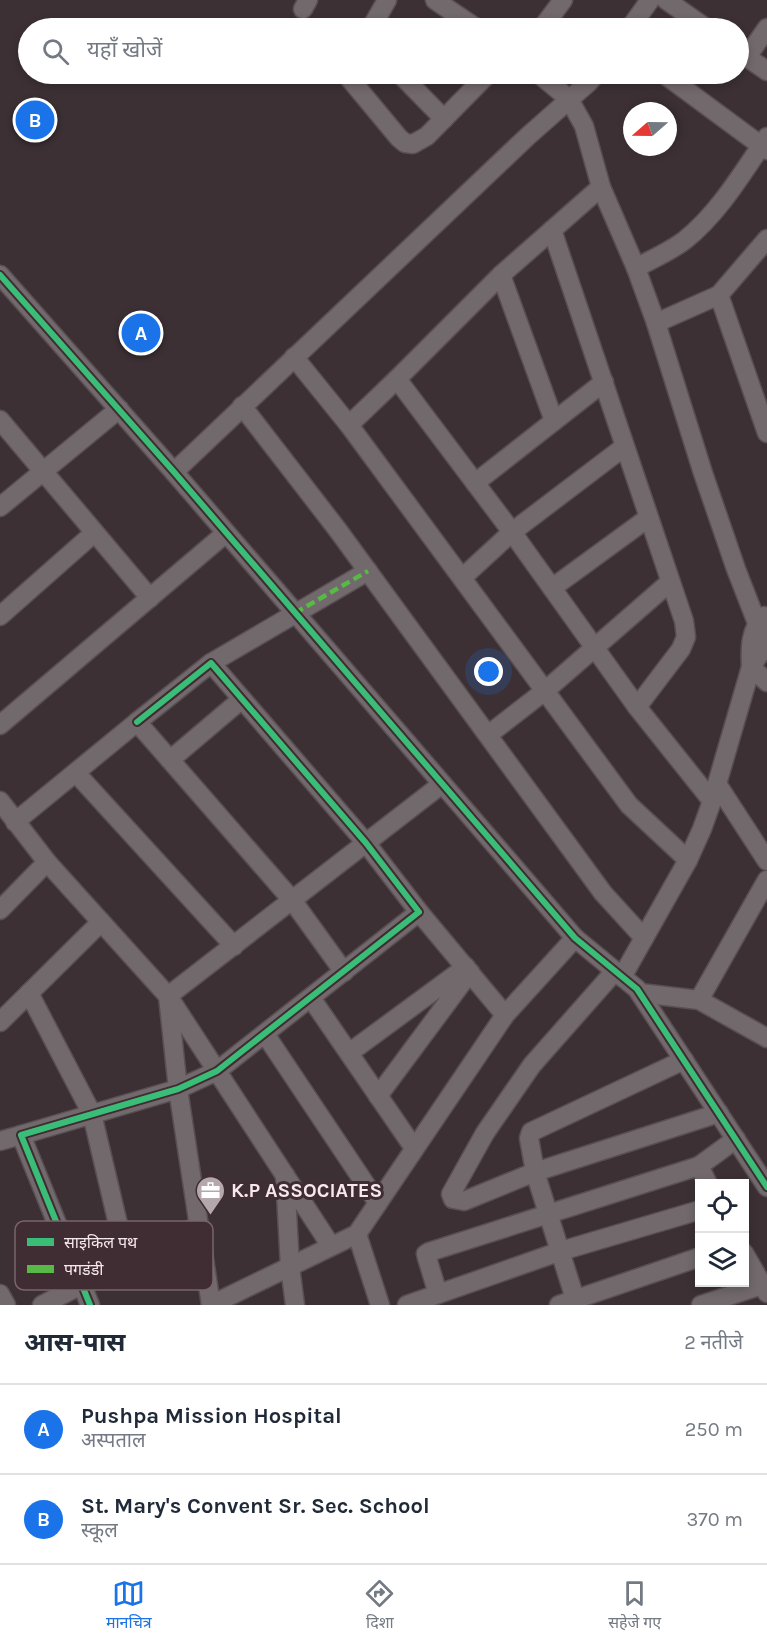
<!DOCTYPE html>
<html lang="hi">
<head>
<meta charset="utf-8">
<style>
	body { margin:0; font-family:Karla,"Noto Sans Devanagari",sans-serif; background:#f2f2f3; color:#1f2937 }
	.controls { position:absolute; right:18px; bottom:18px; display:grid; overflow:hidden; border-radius:0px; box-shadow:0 3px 9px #0003 }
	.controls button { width:54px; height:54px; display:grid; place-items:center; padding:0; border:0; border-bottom:2px solid #e0e1e3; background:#fff; color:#1f2937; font:30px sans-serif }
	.compass { position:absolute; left:623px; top:102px; width:54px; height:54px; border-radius:50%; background:#fff; box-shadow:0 3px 9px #0003; rotate:250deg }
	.you { position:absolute; left:489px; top:672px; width:21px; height:21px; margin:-15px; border:4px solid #fff; border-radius:50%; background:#1a73e8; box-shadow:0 0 0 9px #1a73e833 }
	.badge { display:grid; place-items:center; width:39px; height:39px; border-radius:50%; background:#1a73e8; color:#fff; font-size:20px; font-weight:700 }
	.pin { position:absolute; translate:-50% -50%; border:3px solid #fff; box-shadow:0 2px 6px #0006 }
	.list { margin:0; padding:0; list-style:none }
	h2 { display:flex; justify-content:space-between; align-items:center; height:78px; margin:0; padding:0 24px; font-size:26px }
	h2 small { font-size:20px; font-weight:400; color:#747a83 }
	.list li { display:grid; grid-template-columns:39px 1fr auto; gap:18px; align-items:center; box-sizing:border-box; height:90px; padding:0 24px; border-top:2px solid #e0e1e3 }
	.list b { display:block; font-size:22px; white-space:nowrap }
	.list p { margin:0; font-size:20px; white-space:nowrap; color:#747a83 }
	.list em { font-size:20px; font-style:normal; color:#747a83 }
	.icon { flex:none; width:33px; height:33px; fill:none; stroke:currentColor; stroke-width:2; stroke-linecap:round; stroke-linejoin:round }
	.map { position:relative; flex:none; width:767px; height:1305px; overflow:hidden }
	.search { position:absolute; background:#fff; box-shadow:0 3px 9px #0003; left:18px; right:18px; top:18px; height:66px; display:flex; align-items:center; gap:15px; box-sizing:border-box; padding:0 21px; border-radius:33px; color:#747a83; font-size:22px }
	.sheet { height:258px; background:#fff }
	nav { display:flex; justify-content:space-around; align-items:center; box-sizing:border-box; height:84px; border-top:2px solid #e0e1e3; background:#fff; font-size:16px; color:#747a83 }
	nav a { display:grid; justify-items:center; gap:3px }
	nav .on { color:#1a73e8 }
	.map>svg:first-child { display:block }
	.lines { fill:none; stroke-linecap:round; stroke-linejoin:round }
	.minor-casing { stroke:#594f53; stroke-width:21 }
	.minor { stroke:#72696c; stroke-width:18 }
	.quiet { stroke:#58b947; stroke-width:4.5; stroke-dasharray:9 4.5; stroke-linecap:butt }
	.cycleway-casing { stroke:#402c33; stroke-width:10 }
	.cycleway { stroke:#3abd76; stroke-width:6 }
	.labels { text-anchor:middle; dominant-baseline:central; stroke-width:6; stroke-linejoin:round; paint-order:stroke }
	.poi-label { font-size:20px; font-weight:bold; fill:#f6e9ed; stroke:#402c33; text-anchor:start }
	.key { fill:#402c33; stroke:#77656b; stroke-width:1.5 }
	.key-label { font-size:16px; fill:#f6e9ed }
</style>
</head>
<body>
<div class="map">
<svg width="767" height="1305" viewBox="0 0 767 1305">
	<rect width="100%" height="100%" fill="#3c3034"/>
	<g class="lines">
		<defs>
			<g id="minor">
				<path d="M 435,0 L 476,28"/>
				<path d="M 666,0 L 706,28"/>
				<path d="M 303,9 L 308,0"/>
				<path d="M 371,28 L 387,0"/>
				<path d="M 542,28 L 563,0"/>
				<path d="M 630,28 L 650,0"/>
				<path d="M 738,51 L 767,71"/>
				<path d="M 747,57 L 767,28"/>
				<path d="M 348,74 L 350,79 L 399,138 L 405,143 L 413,144 L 427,136 L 488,74"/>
				<path d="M 400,74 L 444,119"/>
				<path d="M 539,74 L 569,99 L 584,126 L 601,187 L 636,268 L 656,323 L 703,473 L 736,569 L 757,623 L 767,633"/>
				<path d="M 664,74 L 767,150"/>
				<path d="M 601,187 L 501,275 L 397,379 L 349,425 L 629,805 L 688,860"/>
				<path d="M 552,230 L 684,621 L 686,637 L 681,649 L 637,707"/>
				<path d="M 636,268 C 652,259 671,251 685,240 C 719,213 743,172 767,137"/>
				<path d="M 0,275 L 174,472 L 575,938 L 637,989 L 767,1187"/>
				<path d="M 501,275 L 554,421"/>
				<path d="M 719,295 L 767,239"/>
				<path d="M 656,323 L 719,295 L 767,433"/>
				<path d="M 294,357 L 349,425"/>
				<path d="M 397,379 L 512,532 L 637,707 L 712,801"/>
				<path d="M 242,406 L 337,529 L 603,893 L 644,938"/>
				<path d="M 0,420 L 150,598"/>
				<path d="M 174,472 L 528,136 L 588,83 L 596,74"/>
				<path d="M 475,483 L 604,382"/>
				<path d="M 0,507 L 119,409"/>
				<path d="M 462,578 L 512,532 L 624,447"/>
				<path d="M 552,588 L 648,518"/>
				<path d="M 0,616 L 94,533"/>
				<path d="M 764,616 C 750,629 750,649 751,667 L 767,682"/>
				<path d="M 211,663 L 368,571"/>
				<path d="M 0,725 L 226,533"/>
				<path d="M 488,735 L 546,690 L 670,582"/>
				<path d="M 170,760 L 242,699"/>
				<path d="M 76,773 L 234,946"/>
				<path d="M 717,784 L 767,861"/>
				<path d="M 0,801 L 47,862 L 168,996 L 331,1246"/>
				<path d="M 15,822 L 137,722 L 292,900 L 344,972"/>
				<path d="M 0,910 L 47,862"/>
				<path d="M 419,912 L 505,1015"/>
				<path d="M 615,971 L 532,1065 L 485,1133 L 451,1194 L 453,1199 L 464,1201 L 535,1172 L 719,1113"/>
				<path d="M 622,977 L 688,860 L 702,829 L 712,801 L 751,667 L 767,643"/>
				<path d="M 29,993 L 92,1114 L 127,1262"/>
				<path d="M 640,993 L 699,1000 L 767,1038"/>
				<path d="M 311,998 L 414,1148"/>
				<path d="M 699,1000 L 767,880"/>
				<path d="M 0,1022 L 101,922"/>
				<path d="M 265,1034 L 378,1203"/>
				<path d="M 349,1053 L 466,967"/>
				<path d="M 378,1096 L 470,972"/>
				<path d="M 0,1141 L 21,1135"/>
				<path d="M 285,1175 L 290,1267 L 295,1305"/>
				<path d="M 708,1184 L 699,1166 L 736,1139"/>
				<path d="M 357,1234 L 380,1305"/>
				<path d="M 744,1253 L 767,1293"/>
				<path d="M 0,1294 L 6,1305"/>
				<path d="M 438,1294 L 427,1258 L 426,1254 L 429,1252 L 699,1166"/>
				<path d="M 42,1305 L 199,1225"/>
				<path d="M 90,1305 L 21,1135 L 178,1089 L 217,1071 L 419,912 L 366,843 L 211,663 L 137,722"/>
				<path d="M 211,1305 L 178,1089 L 168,996 L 442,784"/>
				<path d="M 211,1305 L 357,1234 L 505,1015 L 575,938"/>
				<path d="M 407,1305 L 561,1251 L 700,1210"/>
				<path d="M 559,1305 L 700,1257"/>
				<path d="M 577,1305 L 535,1172 L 529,1138 L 531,1132 L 684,1060"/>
				<path d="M 701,1305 L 762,1285"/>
			</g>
		</defs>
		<use href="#minor" class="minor-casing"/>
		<use href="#minor" class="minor"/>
		<path class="quiet" d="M 295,613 L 368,571"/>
		<defs>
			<g id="cycleway">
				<path d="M 0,275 L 174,472 L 575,938 L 637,989 L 767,1187"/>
				<path d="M 90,1305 L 21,1135 L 178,1089 L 217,1071 L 419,912 L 366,843 L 211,663 L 137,722"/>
			</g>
		</defs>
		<use href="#cycleway" class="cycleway-casing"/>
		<use href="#cycleway" class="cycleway"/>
	</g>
	<defs>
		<symbol id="office-pin" viewBox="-11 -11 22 30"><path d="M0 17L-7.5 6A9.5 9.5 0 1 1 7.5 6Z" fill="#b5a8ac" stroke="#402c33"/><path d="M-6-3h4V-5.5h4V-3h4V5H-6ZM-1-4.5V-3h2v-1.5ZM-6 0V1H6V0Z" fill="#fff"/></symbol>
	</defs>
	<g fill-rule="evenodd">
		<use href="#office-pin" x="194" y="1174" width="33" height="45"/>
	</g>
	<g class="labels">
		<g class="poi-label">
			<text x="231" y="1190">K.P ASSOCIATES</text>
		</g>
	</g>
	<rect x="15" y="1221" width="198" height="69" rx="9" class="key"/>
	<rect x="27" y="1238" width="27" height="8" fill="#3abd76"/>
	<rect x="27" y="1265" width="27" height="8" fill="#58b947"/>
	<g class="key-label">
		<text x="64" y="1248">साइकिल पथ</text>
		<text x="64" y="1275">पगडंडी</text>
	</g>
</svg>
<div class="controls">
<button><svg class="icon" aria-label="locate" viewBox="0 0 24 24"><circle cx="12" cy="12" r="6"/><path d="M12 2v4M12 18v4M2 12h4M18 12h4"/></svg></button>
<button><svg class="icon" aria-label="layers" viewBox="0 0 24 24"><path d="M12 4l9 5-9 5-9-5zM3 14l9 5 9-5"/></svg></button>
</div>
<svg class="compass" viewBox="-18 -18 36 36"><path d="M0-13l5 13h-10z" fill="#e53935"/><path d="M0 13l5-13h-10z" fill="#747a83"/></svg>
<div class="you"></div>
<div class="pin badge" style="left:141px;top:333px">A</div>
<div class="pin badge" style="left:35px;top:120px">B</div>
<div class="search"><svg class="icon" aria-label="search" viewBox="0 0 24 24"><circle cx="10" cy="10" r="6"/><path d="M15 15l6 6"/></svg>यहाँ खोजें</div>
</div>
<section class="sheet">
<h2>आस-पास<small>2 नतीजे</small></h2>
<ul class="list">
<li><span class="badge">A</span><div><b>Pushpa Mission Hospital</b><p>अस्पताल</p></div><em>250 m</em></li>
<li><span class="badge">B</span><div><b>St. Mary's Convent Sr. Sec. School</b><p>स्कूल</p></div><em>370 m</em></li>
</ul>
</section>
<nav>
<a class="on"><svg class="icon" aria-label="map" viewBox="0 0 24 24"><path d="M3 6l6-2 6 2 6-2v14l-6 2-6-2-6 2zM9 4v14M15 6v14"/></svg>मानचित्र</a>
<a><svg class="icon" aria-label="directions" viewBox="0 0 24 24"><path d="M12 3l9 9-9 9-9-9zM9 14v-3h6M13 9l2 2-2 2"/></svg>दिशा</a>
<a><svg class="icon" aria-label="saved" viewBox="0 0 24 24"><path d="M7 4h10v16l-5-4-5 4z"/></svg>सहेजे गए</a>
</nav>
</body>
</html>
